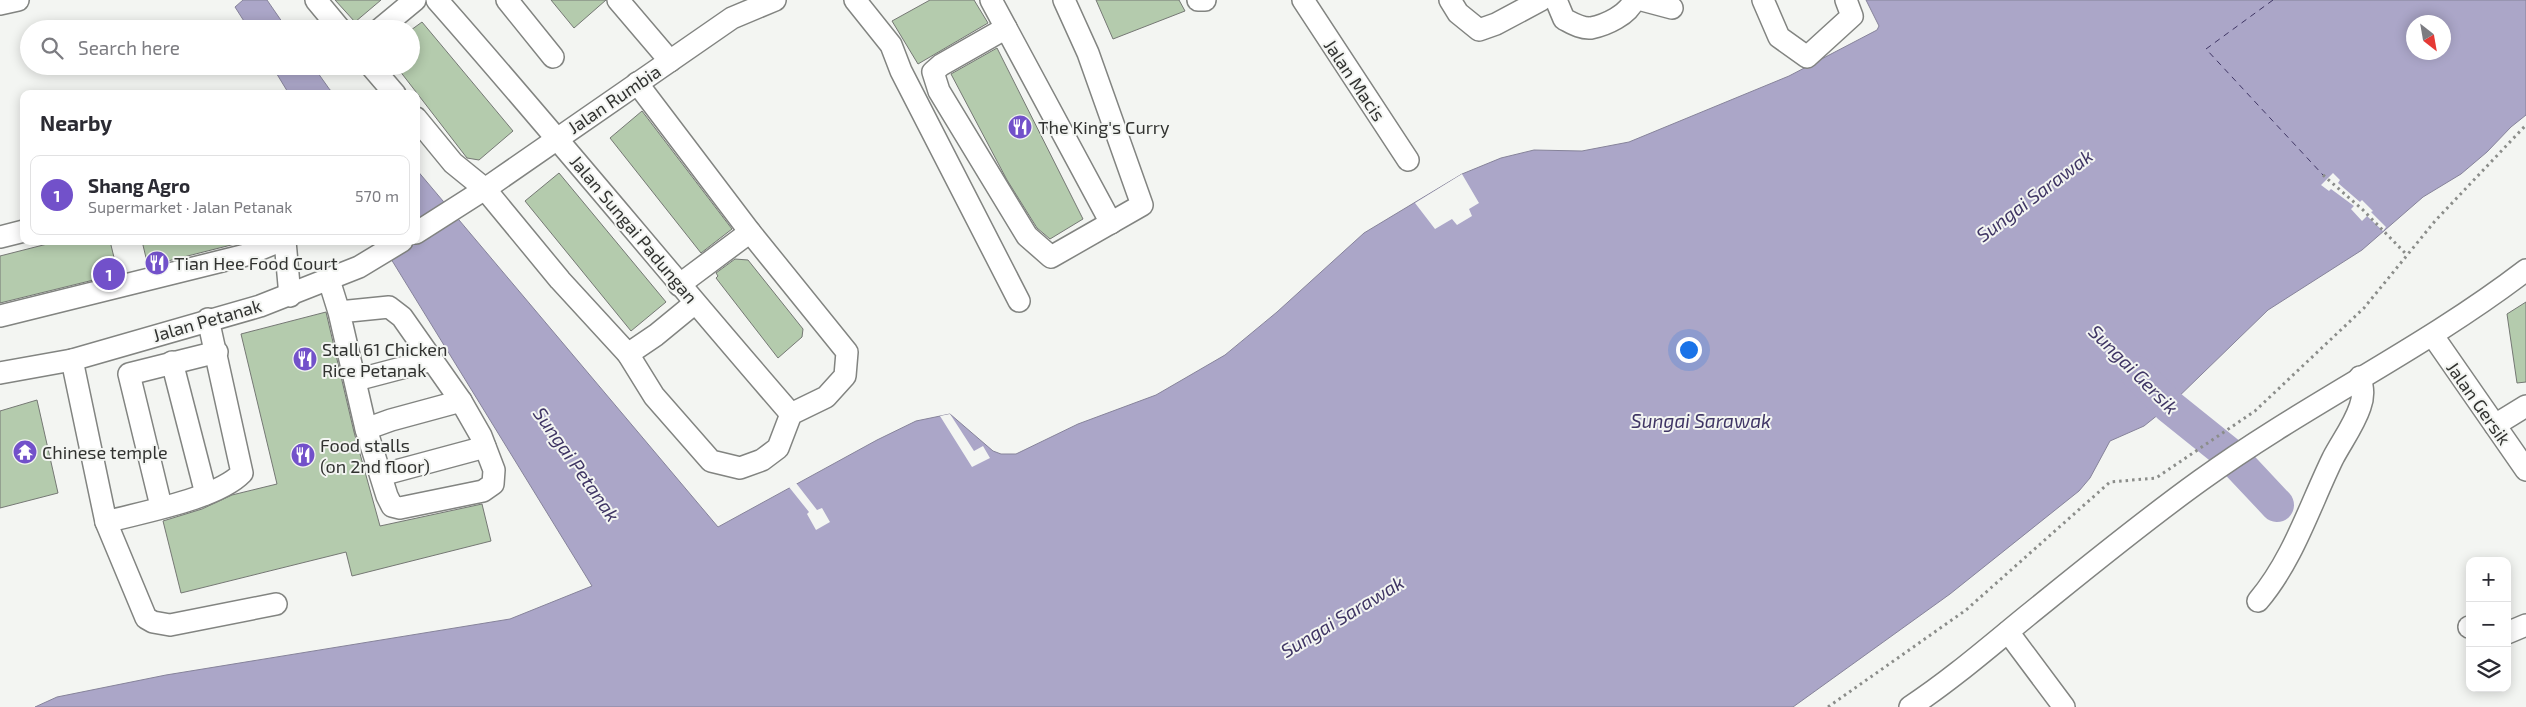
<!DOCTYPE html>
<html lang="en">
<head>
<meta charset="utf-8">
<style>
	body { margin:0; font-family:"Exo 2",sans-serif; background:#f7f7f7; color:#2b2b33 }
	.controls { position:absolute; right:15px; bottom:15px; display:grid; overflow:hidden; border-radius:10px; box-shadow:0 2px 12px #0003 }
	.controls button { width:45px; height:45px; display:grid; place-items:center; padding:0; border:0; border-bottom:1px solid #e1e1e2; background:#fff; color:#2b2b33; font:25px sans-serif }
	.compass { position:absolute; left:2406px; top:15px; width:45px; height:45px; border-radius:50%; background:#fff; box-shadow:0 2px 12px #0003; rotate:149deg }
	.you { position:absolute; left:1688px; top:349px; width:18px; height:18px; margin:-12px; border:4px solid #fff; border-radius:50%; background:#1a73e8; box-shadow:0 0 0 8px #1a73e833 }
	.badge { display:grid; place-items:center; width:32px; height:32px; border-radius:50%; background:#7251ca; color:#fff; font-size:16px; font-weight:700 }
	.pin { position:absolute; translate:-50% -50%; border:2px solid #fff; box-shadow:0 1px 5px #0006 }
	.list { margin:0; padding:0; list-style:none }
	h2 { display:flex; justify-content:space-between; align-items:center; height:65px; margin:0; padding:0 20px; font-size:21px }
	h2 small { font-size:16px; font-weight:400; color:#7c7c81 }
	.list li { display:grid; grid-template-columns:32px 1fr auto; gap:15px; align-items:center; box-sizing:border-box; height:80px; margin:0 10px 10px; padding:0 10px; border:1px solid #e1e1e2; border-radius:10px }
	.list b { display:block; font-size:19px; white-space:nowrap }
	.list p { margin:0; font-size:16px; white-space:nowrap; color:#7c7c81 }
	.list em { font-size:16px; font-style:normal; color:#7c7c81 }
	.icon { flex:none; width:28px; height:28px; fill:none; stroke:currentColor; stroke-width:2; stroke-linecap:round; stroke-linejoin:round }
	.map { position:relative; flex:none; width:2526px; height:707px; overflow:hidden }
	.search { position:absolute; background:#fff; box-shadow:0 2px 12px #0003; left:20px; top:20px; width:400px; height:55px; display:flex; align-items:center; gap:12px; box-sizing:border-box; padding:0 18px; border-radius:28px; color:#7c7c81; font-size:19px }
	.panel { position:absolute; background:#fff; box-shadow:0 2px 12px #0003; left:20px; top:90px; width:400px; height:155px; border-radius:10px }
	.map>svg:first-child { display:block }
	.water { fill:#aba6c8; stroke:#86839a; fill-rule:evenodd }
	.pier { fill:#f3f5f2 }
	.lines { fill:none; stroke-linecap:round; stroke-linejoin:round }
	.river { stroke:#aba6c8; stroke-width:34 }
	.ferry { stroke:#3f3564; stroke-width:1; stroke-dasharray:6 5; stroke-linecap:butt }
	.building { fill:#b4cbad; stroke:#757874 }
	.minor-casing { stroke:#828481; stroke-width:24 }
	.path { stroke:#8b8d8a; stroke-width:3; stroke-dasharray:2.5 4; stroke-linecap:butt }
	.minor { stroke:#fff; stroke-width:21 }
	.labels { text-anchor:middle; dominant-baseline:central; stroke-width:4; stroke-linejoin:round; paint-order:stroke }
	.street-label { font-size:18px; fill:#313230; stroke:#f3f5f2 }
	.poi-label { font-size:18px; fill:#313230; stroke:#f3f5f2; text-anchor:start }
	.water-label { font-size:19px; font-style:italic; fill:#3f3564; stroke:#f3f5f2 }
</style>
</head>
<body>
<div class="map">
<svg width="2526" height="707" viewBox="0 0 2526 707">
	<rect width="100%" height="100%" fill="#f3f5f2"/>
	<g class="water">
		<path d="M 243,0 L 267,0 L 287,29 L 249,29 L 235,7 Z"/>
		<path d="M 1866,0 L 2526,0 L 2526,115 L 2511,127 L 2487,152 L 2461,174 L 2423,197 L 2362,250 L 2268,310 L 2169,406 L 2144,426 L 2110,441 L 2090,478 L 2079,491 L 1950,594 L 1793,707 L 35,707 L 57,697 L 166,675 L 510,619 L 592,586 L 380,241 L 416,241 L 416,169 L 718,527 L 877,440 L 916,421 L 950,414 L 993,451 L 1001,454 L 1016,454 L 1078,424 L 1156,395 L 1225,355 L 1277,312 L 1364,233 L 1462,174 L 1501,158 L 1534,150 L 1582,151 L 1629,142 L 1789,76 L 1877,30 L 1879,26 ZM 2414,22 L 2444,22 L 2444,52 L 2414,52 Z"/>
		<path d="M 272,66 L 313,66 L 330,90 L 337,94 L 289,94 Z"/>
	</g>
	<g class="pier">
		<path d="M 2333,173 L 2340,180 L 2338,183 L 2360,202 L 2362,200 L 2373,211 L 2371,212 L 2386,227 L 2383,231 L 2367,216 L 2362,221 L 2351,209 L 2354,206 L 2331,189 L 2329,191 L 2321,185 Z"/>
		<path d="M 1462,174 L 1479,203 L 1469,209 L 1472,216 L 1457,225 L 1452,219 L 1435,229 L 1415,203 Z"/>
		<path d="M 950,414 L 974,451 L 983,446 L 990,458 L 972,467 L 940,416 Z"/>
		<path d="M 796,483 L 817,510 L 822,508 L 830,522 L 816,530 L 807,514 L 809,512 L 789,487 Z"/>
	</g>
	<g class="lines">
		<path class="river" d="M 2137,373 L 2169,406 L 2230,455 L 2277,505"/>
		<path class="ferry" d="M 2273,0 L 2206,49 L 2323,175"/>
	</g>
	<g class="building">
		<path d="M 335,0 L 381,0 L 355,22 Z"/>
		<path d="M 551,0 L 606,0 L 574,28 Z"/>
		<path d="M 930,0 L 974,0 L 988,23 L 918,64 L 892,21 Z"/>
		<path d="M 1096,0 L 1179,0 L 1185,11 L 1113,39 Z"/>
		<path d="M 422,22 L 513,131 L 479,160 L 467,158 L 396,66 L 411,66 L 411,30 Z"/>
		<path d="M 997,48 L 1083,219 L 1050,239 L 1037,228 L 1007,180 L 951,74 Z"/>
		<path d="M 642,111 L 732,229 L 701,253 L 610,138 Z"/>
		<path d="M 559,173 L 666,302 L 631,331 L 525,201 Z"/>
		<path d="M 59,241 L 110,241 L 118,274 L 0,303 L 0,256 Z"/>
		<path d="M 142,241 L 247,241 L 148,266 Z"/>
		<path d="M 735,259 L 748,260 L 803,329 L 802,337 L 778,358 L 716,278 L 718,276 L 716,273 Z"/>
		<path d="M 2526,302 L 2526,382 L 2517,383 L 2507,314 Z"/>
		<path d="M 326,312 L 354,432 L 380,526 L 482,504 L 491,541 L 352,576 L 346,552 L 181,593 L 163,521 L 202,509 L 232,495 L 277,484 L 241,334 Z"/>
		<path d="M 37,400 L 58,493 L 0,508 L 0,411 Z"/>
	</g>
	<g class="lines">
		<defs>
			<g id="minor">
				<path d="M 316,0 L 340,29"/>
				<path d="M 437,0 C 557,136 672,277 791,414"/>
				<path d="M 507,0 L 553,57"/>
				<path d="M 618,0 L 670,61"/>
				<path d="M 855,0 L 891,45 L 901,71 L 1019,301"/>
				<path d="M 991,0 L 1111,223"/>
				<path d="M 1198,0 L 1205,0"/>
				<path d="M 1303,0 L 1408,160"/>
				<path d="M 1450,0 L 1458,13 L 1479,30 L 1496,24 L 1541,0"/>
				<path d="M 1556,0 L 1564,19 C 1572,23 1581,29 1591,28 C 1606,25 1628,15 1634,0"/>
				<path d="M 1642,0 L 1672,8"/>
				<path d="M 1763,0 L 1779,37 L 1807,57 L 1852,16 L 1846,0"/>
				<path d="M 0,4 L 18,0"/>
				<path d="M 1006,28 L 941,65 L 933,72 L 939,91 L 1027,236 L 1051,257 L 1142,205 L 1088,53 L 1064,0"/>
				<path d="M 380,29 L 415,0"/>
				<path d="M 371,66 L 395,94"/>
				<path d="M 416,118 L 453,163 L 485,189 L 560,280 L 628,354 L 654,396 L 711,461 L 740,468 L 762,460 L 778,448 L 791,414 L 826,397 L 845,376 L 847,352 L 750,232 L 637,83"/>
				<path d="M 416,233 L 485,189 L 732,18 L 775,0"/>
				<path d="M 0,237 L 24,231"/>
				<path d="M 285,241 L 290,296"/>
				<path d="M 329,280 L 339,312 L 366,429 L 387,496 L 392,506 L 400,508 L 483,491 L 493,484 L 494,470 L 481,436 L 461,401 L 402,317 L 389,307 L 339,312"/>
				<path d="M 679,285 L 750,232"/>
				<path d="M 0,316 L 246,255 L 280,241"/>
				<path d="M 2433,336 L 2526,470"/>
				<path d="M 628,354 L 656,335 L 695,303"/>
				<path d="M 72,360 L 106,522 L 146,618 L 153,622 L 170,625 L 276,604"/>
				<path d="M 172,362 L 206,494"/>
				<path d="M 0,373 L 72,360 L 260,306 L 359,267 L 402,241"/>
				<path d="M 356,380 L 432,360"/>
				<path d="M 2495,425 L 2526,406"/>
				<path d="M 366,429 L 391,420 L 461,401"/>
				<path d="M 381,475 L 485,447"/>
				<path d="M 161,506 L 129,374 L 217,352"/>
				<path d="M 106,522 C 142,512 217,499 242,473 L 208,319"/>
				<path d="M 2258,601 C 2293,560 2310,505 2333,458 C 2342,441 2354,425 2360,407 C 2364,396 2363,388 2360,377"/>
				<path d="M 2469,627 L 2470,627"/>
				<path d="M 2008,632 L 2064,707"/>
				<path d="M 2507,633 L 2526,625"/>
				<path d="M 1910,707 C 1951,680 1989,647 2027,616 C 2084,570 2141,523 2201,480 C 2306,404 2423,349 2526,270"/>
			</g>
		</defs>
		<use href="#minor" class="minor-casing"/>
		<g class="path">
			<path d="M 2323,175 L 2363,210 L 2407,255"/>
			<path d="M 1828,707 L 1966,610 L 2110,482 L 2156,478 L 2255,411 L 2364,308 L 2435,221 L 2526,125"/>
		</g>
		<use href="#minor" class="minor"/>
	</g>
	<defs>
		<symbol id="restaurant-disc" viewBox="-11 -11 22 22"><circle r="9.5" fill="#7251ca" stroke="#f3f5f2"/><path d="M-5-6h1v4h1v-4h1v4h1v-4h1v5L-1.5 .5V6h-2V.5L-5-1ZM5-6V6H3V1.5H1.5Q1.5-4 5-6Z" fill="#fff"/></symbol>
		<symbol id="temple-disc" viewBox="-11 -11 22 22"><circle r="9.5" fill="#7251ca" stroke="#f3f5f2"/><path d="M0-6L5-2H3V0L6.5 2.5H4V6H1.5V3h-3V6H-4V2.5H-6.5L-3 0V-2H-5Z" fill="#fff"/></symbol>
	</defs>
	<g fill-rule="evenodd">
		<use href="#restaurant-disc" x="1006" y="113" width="28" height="28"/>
		<use href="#restaurant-disc" x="143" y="249" width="28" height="28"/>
		<use href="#restaurant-disc" x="291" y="345" width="28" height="28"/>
		<use href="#temple-disc" x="11" y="438" width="28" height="28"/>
		<use href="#restaurant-disc" x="289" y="441" width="28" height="28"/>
	</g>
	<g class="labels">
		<g class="street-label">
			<text transform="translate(1355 80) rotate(56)">Jalan Macis</text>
			<text transform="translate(614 99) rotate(-34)">Jalan Rumbia</text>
			<text transform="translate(634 229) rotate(50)">Jalan Sungai Padungan</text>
			<text transform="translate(207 320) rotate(-16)">Jalan Petanak</text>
			<text transform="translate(2479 403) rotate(55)">Jalan Gersik</text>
		</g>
		<g class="poi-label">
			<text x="1038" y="127">The King's Curry</text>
			<text x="174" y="263">Tian Hee Food Court</text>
			<text x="322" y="349">Stall 61 Chicken<tspan x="322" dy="21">Rice Petanak</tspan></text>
			<text x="320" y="445">Food stalls<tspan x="320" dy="21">(on 2nd floor)</tspan></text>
			<text x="42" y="452">Chinese temple</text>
		</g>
		<g class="water-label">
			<text transform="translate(2034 195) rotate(-37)">Sungai Sarawak</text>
			<text transform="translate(2134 369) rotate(45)">Sungai Gersik</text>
			<text x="1701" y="420">Sungai Sarawak</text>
			<text transform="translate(577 464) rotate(55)">Sungai Petanak</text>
			<text transform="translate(1342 616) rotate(-31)">Sungai Sarawak</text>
		</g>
	</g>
</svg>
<div class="controls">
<button>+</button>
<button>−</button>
<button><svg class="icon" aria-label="layers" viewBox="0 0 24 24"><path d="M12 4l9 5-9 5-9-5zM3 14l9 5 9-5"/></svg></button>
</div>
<svg class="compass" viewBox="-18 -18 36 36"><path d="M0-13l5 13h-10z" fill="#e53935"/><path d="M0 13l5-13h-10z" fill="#7c7c81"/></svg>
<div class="you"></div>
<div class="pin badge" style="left:109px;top:274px">1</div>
<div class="search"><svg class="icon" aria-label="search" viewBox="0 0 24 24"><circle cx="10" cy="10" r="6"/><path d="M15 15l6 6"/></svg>Search here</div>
<section class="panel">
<h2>Nearby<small></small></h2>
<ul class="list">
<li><span class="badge">1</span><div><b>Shang Agro</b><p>Supermarket · Jalan Petanak</p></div><em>570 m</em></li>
</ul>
</section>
</div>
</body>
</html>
